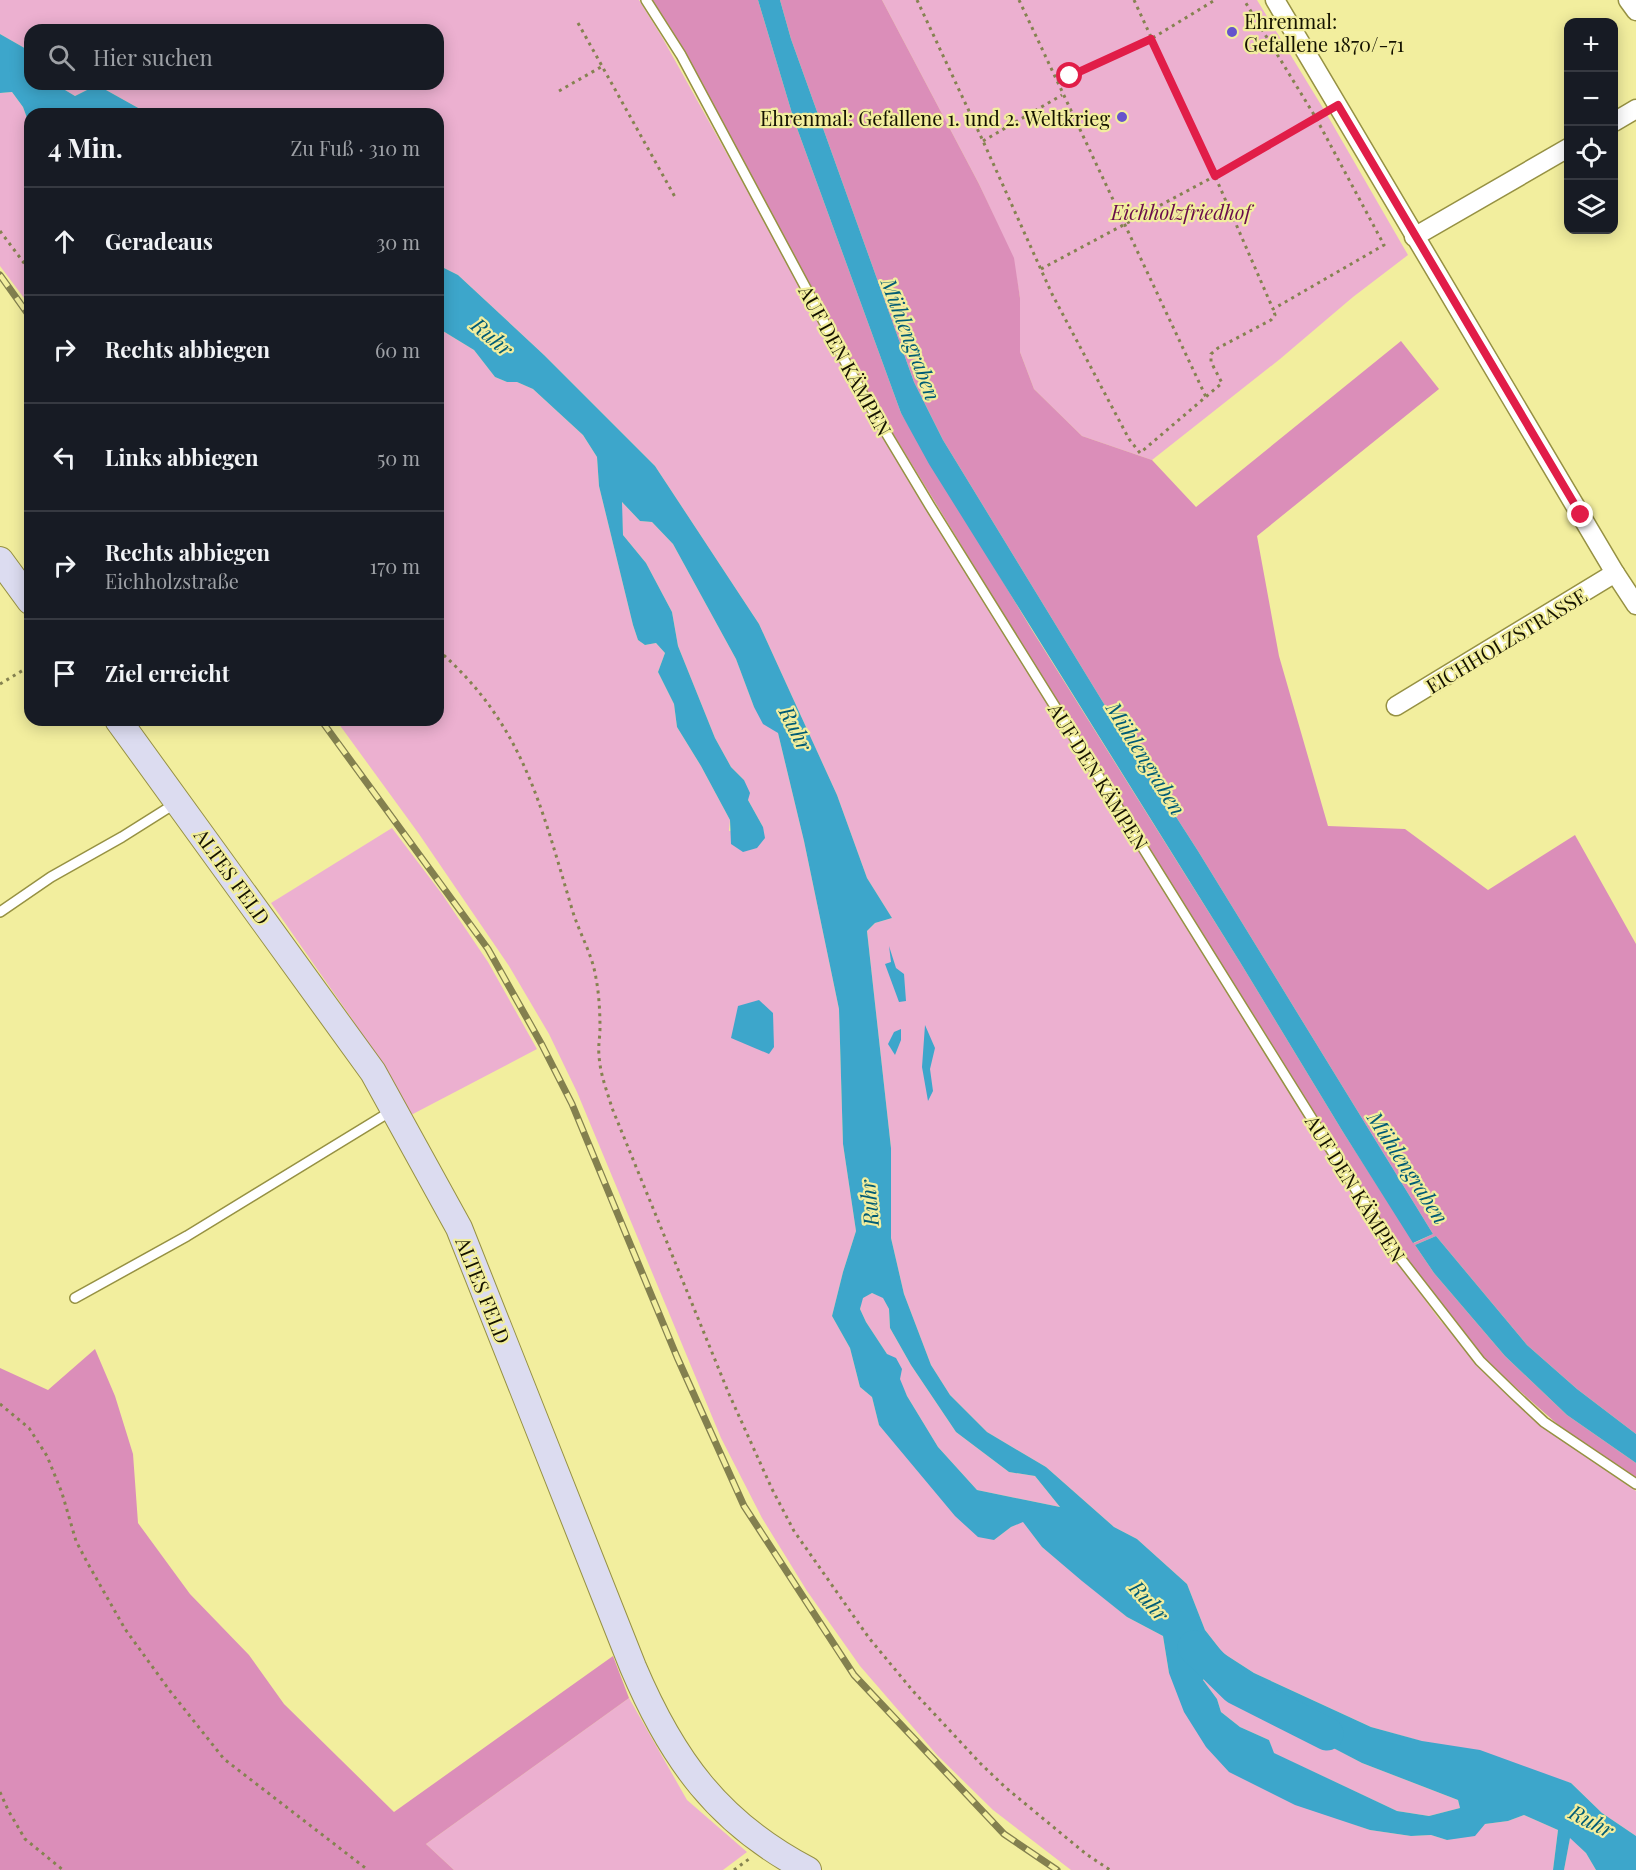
<!DOCTYPE html>
<html lang="de">
<head>
<meta charset="utf-8">
<style>
	body { margin:0; font-family:"Playfair Display",serif; background:#242831; color:#f1f3f6 }
	.controls { position:absolute; right:18px; top:18px; display:grid; overflow:hidden; border-radius:12px; box-shadow:0 3px 15px #0003 }
	.controls button { width:54px; height:54px; display:grid; place-items:center; padding:0; border:0; border-bottom:2px solid #363941; background:#171b24; color:#f1f3f6; font:30px sans-serif }
	.stop { position:absolute; width:18px; height:18px; margin:-14px; border:4px solid #e11d48; border-radius:50%; background:#fff }
	.stop.end { background:#e11d48; border-color:#fff; box-shadow:0 2px 6px #0008 }
	.list { margin:0; padding:0; list-style:none }
	h2 { display:flex; justify-content:space-between; align-items:center; height:78px; margin:0; padding:0 24px; font-size:26px }
	h2 small { font-size:20px; font-weight:400; color:#9ea1a6 }
	.list li { display:grid; grid-template-columns:39px 1fr auto; gap:18px; align-items:center; box-sizing:border-box; height:108px; padding:0 24px; border-top:2px solid #363941 }
	.list b { display:block; font-size:22px; white-space:nowrap }
	.list p { margin:0; font-size:20px; white-space:nowrap; color:#9ea1a6 }
	.list em { font-size:20px; font-style:normal; color:#9ea1a6 }
	.icon { flex:none; width:33px; height:33px; fill:none; stroke:currentColor; stroke-width:2; stroke-linecap:round; stroke-linejoin:round }
	.map { position:relative; flex:none; width:1636px; height:1870px; overflow:hidden }
	.search { position:absolute; background:#171b24; box-shadow:0 3px 15px #0003; left:24px; top:24px; width:420px; height:66px; display:flex; align-items:center; gap:15px; box-sizing:border-box; padding:0 21px; border-radius:18px; color:#9ea1a6; font-size:22px }
	.panel { position:absolute; background:#171b24; box-shadow:0 3px 15px #0003; left:24px; top:108px; width:420px; height:618px; border-radius:18px }
	.map>svg:first-child { display:block }
	.green { fill:#ecb0d0 }
	.forest { fill:#db8eb9 }
	.water { fill:#3da6cb; fill-rule:evenodd }
	.lines { fill:none; stroke-linecap:round; stroke-linejoin:round }
	.river { stroke:#3da6cb; stroke-width:33 }
	.service-casing { stroke:#969143; stroke-width:12 }
	.minor-casing { stroke:#969143; stroke-width:21 }
	.secondary-casing { stroke:#969143; stroke-width:28 }
	.path { stroke:#858250; stroke-width:3; stroke-dasharray:3 4.5; stroke-linecap:butt }
	.service { stroke:#fff; stroke-width:9 }
	.minor { stroke:#fff; stroke-width:18 }
	.secondary { stroke:#dcdcf0; stroke-width:26 }
	.rail-casing { stroke:#83804f; stroke-width:7 }
	.rail { stroke:#f2ee9e; stroke-width:4.5; stroke-dasharray:14; stroke-linecap:butt }
	.route { stroke:#e11d48; stroke-width:8 }
	.poi-dot { fill:#6553cc; stroke:#f2ee9e; stroke-width:2 }
	.labels { text-anchor:middle; dominant-baseline:central; stroke-width:4.5; stroke-linejoin:round; paint-order:stroke }
	.poi-label { font-size:20px; fill:#151300; stroke:#f2ee9e; text-anchor:start }
	.park-label { font-size:20px; font-style:italic; fill:#690c4b; stroke:#f2ee9e }
	.street-label { font-size:20px; fill:#151300; stroke:#f2ee9e }
	.water-label { font-size:21px; font-style:italic; fill:#015b75; stroke:#f2ee9e }
</style>
</head>
<body>
<div class="map">
<svg width="1636" height="1870" viewBox="0 0 1636 1870">
	<rect width="100%" height="100%" fill="#f2ee9e"/>
	<g class="green">
		<path d="M 0,0 L 639,0 L 662,37 L 882,433 L 1125,829 L 1228,988 L 1391,1253 L 1439,1319 L 1485,1371 L 1562,1440 L 1636,1491 L 1636,1836 L 1602,1813 L 1571,1783 L 1371,1727 L 1254,1673 L 1223,1653 L 1205,1630 L 1187,1584 L 1137,1539 L 1114,1527 L 1046,1467 L 987,1432 L 950,1395 L 931,1365 L 904,1294 L 891,1238 L 891,1148 L 867,931 L 875,923 L 892,918 L 867,878 L 837,795 L 759,624 L 655,466 L 544,355 L 458,275 L 438,265 L 438,114 L 149,114 L 97,85 L 75,96 L 55,84 L 438,84 L 438,30 L 30,30 L 30,53 L 28,50 L 0,34 Z"/>
		<path d="M 882,0 L 1257,0 L 1326,113 L 1408,255 L 1353,297 L 1280,359 L 1152,460 L 1082,436 L 1034,389 L 1020,352 L 1020,298 L 1013,258 L 979,184 Z"/>
		<path d="M 12,92 L 23,107 L 30,126 L 30,306 L 0,266 L 0,93 Z"/>
		<path d="M 438,328 L 474,350 L 495,377 L 507,382 L 517,382 L 533,389 L 583,435 L 597,457 L 599,486 L 633,625 L 638,640 L 645,645 L 656,643 L 665,653 L 658,672 L 674,704 L 677,727 L 701,766 L 730,820 L 729,831 L 763,827 L 748,800 L 744,780 L 731,767 L 715,738 L 678,646 L 672,612 L 646,563 L 623,535 L 621,501 L 640,521 L 652,522 L 673,544 L 736,659 L 754,707 L 778,733 L 804,841 L 839,1009 L 843,1144 L 856,1231 L 843,1272 L 832,1316 L 850,1348 L 860,1387 L 872,1397 L 879,1425 L 994,1540 L 1011,1527 L 1023,1521 L 1042,1547 L 1127,1617 L 1163,1636 L 1169,1673 L 1333,1817 L 1370,1830 L 1411,1836 L 1431,1835 L 1447,1840 L 1485,1824 L 1508,1821 L 1524,1815 L 1558,1830 L 1553,1870 L 1071,1870 L 993,1810 L 937,1755 L 860,1666 L 807,1591 L 762,1518 L 721,1438 L 577,1092 L 549,1034 L 509,966 L 419,834 L 336,720 L 438,720 Z"/>
		<path d="M 392,828 L 442,894 L 488,962 L 537,1049 L 411,1115 L 352,1019 L 271,903 Z"/>
		<path d="M 872,1293 L 883,1297 L 889,1309 L 890,1328 L 911,1365 L 956,1432 L 1009,1472 L 1035,1476 L 1060,1507 L 977,1490 L 938,1447 L 907,1396 L 887,1354 L 866,1322 L 860,1309 L 862,1298 Z"/>
		<path d="M 1210,1672 L 1258,1691 L 1319,1740 L 1362,1763 L 1458,1800 L 1460,1808 L 1429,1816 L 1397,1811 L 1273,1753 L 1269,1740 L 1240,1727 L 1221,1712 L 1217,1699 L 1203,1680 Z"/>
		<path d="M 629,1698 L 687,1800 L 747,1852 L 723,1870 L 454,1870 L 426,1844 Z"/>
		<path d="M 1570,1837 L 1586,1853 L 1596,1870 L 1564,1870 Z"/>
	</g>
	<g class="forest">
		<path d="M 652,0 L 758,0 L 794,120 L 901,413 L 1032,630 L 1240,962 L 1343,1132 L 1414,1243 L 1433,1234 L 1198,851 L 1112,717 L 943,440 L 914,382 L 791,39 L 780,0 L 882,0 L 979,184 L 1014,258 L 1020,298 L 1020,352 L 1034,389 L 1082,436 L 1152,460 L 1196,507 L 1401,341 L 1439,389 L 1257,536 L 1279,656 L 1328,826 L 1405,829 L 1488,890 L 1575,835 L 1636,944 L 1636,1434 L 1577,1389 L 1527,1345 L 1436,1236 L 1415,1245 L 1434,1273 L 1505,1356 L 1567,1415 L 1636,1463 L 1636,1481 L 1573,1438 L 1487,1362 L 1457,1327 L 1408,1263 L 1370,1204 L 1265,1033 L 1122,808 L 867,391 L 670,27 Z"/>
		<path d="M 95,1349 L 115,1396 L 133,1454 L 138,1523 L 190,1594 L 249,1655 L 284,1704 L 394,1812 L 613,1656 L 629,1698 L 426,1844 L 454,1870 L 0,1870 L 0,1368 L 48,1390 Z"/>
	</g>
	<g class="water">
		<path d="M 758,0 L 780,0 L 791,39 L 914,382 L 943,440 L 1112,717 L 1198,851 L 1433,1234 L 1413,1243 L 1343,1132 L 1240,962 L 929,464 L 901,413 L 794,120 Z"/>
		<path d="M 0,34 L 28,50 L 30,53 L 30,84 L 55,84 L 75,96 L 97,85 L 149,114 L 108,114 L 101,112 L 73,114 L 30,114 L 30,126 L 23,107 L 12,92 L 0,93 Z"/>
		<path d="M 438,265 L 458,275 L 544,355 L 655,466 L 759,624 L 837,795 L 867,878 L 892,918 L 875,923 L 867,931 L 891,1148 L 891,1238 L 904,1294 L 931,1365 L 950,1395 L 987,1432 L 1046,1467 L 1114,1527 L 1137,1539 L 1187,1584 L 1205,1630 L 1223,1653 L 1254,1673 L 1371,1727 L 1422,1741 L 1480,1750 L 1571,1783 L 1602,1813 L 1636,1836 L 1636,1870 L 1596,1870 L 1586,1853 L 1570,1838 L 1564,1870 L 1553,1870 L 1558,1830 L 1524,1815 L 1508,1821 L 1485,1824 L 1475,1836 L 1447,1840 L 1431,1835 L 1411,1836 L 1370,1830 L 1295,1805 L 1229,1772 L 1206,1747 L 1184,1712 L 1169,1673 L 1163,1636 L 1127,1617 L 1082,1581 L 1042,1547 L 1023,1522 L 1011,1527 L 994,1540 L 978,1537 L 955,1516 L 879,1425 L 872,1397 L 860,1387 L 850,1348 L 832,1316 L 843,1272 L 856,1231 L 843,1144 L 839,1009 L 804,841 L 778,733 L 763,724 L 754,707 L 736,659 L 673,544 L 652,522 L 640,521 L 622,502 L 623,535 L 646,563 L 672,612 L 678,646 L 715,738 L 731,767 L 744,780 L 750,793 L 748,800 L 763,827 L 765,838 L 757,848 L 743,852 L 731,844 L 730,820 L 701,766 L 677,727 L 674,704 L 658,672 L 665,653 L 656,643 L 645,645 L 638,640 L 633,625 L 599,486 L 597,457 L 583,435 L 533,389 L 517,382 L 507,382 L 495,377 L 474,350 L 438,328 ZM 872,1293 L 883,1298 L 889,1309 L 890,1328 L 911,1365 L 956,1432 L 1009,1472 L 1035,1476 L 1060,1507 L 977,1490 L 938,1447 L 907,1396 L 900,1379 L 902,1369 L 896,1358 L 887,1354 L 866,1322 L 860,1309 L 863,1298 ZM 1210,1672 L 1258,1691 L 1318,1740 L 1362,1763 L 1458,1800 L 1460,1808 L 1429,1816 L 1397,1811 L 1274,1753 L 1269,1740 L 1240,1727 L 1221,1712 L 1217,1699 L 1203,1680 Z"/>
		<path d="M 889,946 L 896,968 L 904,974 L 906,1001 L 899,1002 L 885,964 L 891,962 Z"/>
		<path d="M 759,1000 L 773,1013 L 774,1047 L 769,1054 L 731,1038 L 738,1006 Z"/>
		<path d="M 925,1025 L 935,1048 L 930,1069 L 933,1091 L 928,1101 L 922,1067 Z"/>
		<path d="M 901,1029 L 901,1040 L 895,1055 L 888,1044 L 894,1032 Z"/>
		<path d="M 1436,1236 L 1527,1345 L 1577,1389 L 1636,1434 L 1636,1463 L 1567,1415 L 1505,1356 L 1434,1273 L 1415,1245 Z"/>
	</g>
	<g class="lines">
		<path class="river" d="M 1194,1647 L 1236,1688 L 1327,1734"/>
		<defs>
			<g id="service">
				<path d="M 646,0 L 681,55 L 861,391 L 930,506 L 1393,1249 L 1480,1361 L 1513,1393 L 1544,1422 L 1636,1484"/>
				<path d="M 0,912 L 51,877 L 122,837 L 176,803"/>
				<path d="M 75,1298 L 187,1236 L 393,1110"/>
			</g>
			<g id="minor">
				<path d="M 1275,0 L 1615,573 L 1636,605"/>
				<path d="M 1628,0 L 1636,11"/>
				<path d="M 1614,122 L 1636,109"/>
				<path d="M 1414,237 L 1568,148"/>
				<path d="M 1396,706 L 1615,573"/>
			</g>
			<g id="secondary">
				<path d="M 0,560 L 30,601"/>
				<path d="M 118,720 L 373,1072 L 459,1228 L 633,1667 C 672,1759 718,1823 808,1870"/>
			</g>
		</defs>
		<use href="#service" class="service-casing"/>
		<use href="#minor" class="minor-casing"/>
		<use href="#secondary" class="secondary-casing"/>
		<g class="path">
			<path d="M 917,0 L 983,141 L 1052,294 L 1129,439 L 1140,453 L 1222,383 L 1211,362 L 1211,354 L 1218,348 L 1271,320 L 1275,315 L 1273,309"/>
			<path d="M 1019,0 L 1206,397"/>
			<path d="M 1134,0 L 1215,176 L 1273,309 L 1384,245 L 1316,118 L 1244,0"/>
			<path d="M 578,23 L 675,197"/>
			<path d="M 1057,81 L 1151,39 L 1215,0"/>
			<path d="M 559,91 L 601,67"/>
			<path d="M 983,141 L 1062,95"/>
			<path d="M 0,231 L 30,271"/>
			<path d="M 1041,269 L 1215,176 L 1323,114"/>
			<path d="M 438,650 C 523,724 541,806 572,909 C 579,933 592,953 596,978 C 599,994 600,1012 600,1028 C 600,1037 598,1046 599,1055 C 600,1074 607,1091 612,1108 L 729,1394 L 772,1489 L 794,1531 L 869,1638 L 913,1691 L 980,1763 L 1005,1787 L 1086,1854 L 1110,1870"/>
			<path d="M 0,684 L 30,666"/>
			<path d="M 0,1404 L 29,1428 L 47,1456 L 62,1493 L 76,1541 L 87,1562 L 125,1629 L 170,1691 L 224,1759 L 368,1870"/>
			<path d="M 0,1792 L 8,1810 L 25,1839 L 63,1870"/>
			<path d="M 734,1870 L 749,1859"/>
		</g>
		<use href="#service" class="service"/>
		<use href="#minor" class="minor"/>
		<use href="#secondary" class="secondary"/>
		<defs>
			<g id="rail">
				<path d="M 0,275 L 30,317"/>
				<path d="M 321,720 L 488,949 L 542,1045 L 572,1104 L 677,1357 L 744,1506 L 854,1675 L 1004,1834 L 1057,1870"/>
			</g>
		</defs>
		<use href="#rail" class="rail-casing"/>
		<use href="#rail" class="rail"/>
	</g>
	<g class="lines">
		<path class="route" d="M 1070,76 L 1151,39 L 1215,176 L 1338,105 L 1581,515"/>
	</g>
	<g class="poi-dot">
		<circle cx="1232" cy="32" r="6"/>
		<circle cx="1122" cy="117" r="6"/>
	</g>
	<g class="labels">
		<g class="poi-label">
			<text x="1244" y="20">Ehrenmal:<tspan x="1244" dy="23">Gefallene 1870/-71</tspan></text>
			<text x="1110" y="117" text-anchor="end">Ehrenmal: Gefallene 1. und 2. Weltkrieg</text>
		</g>
		<g class="park-label">
			<text x="1181" y="211">Eichholzfriedhof</text>
		</g>
		<g class="street-label">
			<text transform="translate(846 360) rotate(61)">AUF DEN KÄMPEN</text>
			<text transform="translate(1506 640) rotate(-31)">EICHHOLZSTRASSE</text>
			<text transform="translate(1099 776) rotate(58)">AUF DEN KÄMPEN</text>
			<text transform="translate(233 876) rotate(54)">ALTES FELD</text>
			<text transform="translate(1356 1188) rotate(58)">AUF DEN KÄMPEN</text>
			<text transform="translate(484 1290) rotate(68)">ALTES FELD</text>
		</g>
		<g class="water-label">
			<text transform="translate(493 336) rotate(40)">Ruhr</text>
			<text transform="translate(912 339) rotate(69)">Mühlengraben</text>
			<text transform="translate(797 728) rotate(63)">Ruhr</text>
			<text transform="translate(1147 758) rotate(58)">Mühlengraben</text>
			<text transform="translate(1409 1167) rotate(57)">Mühlengraben</text>
			<text transform="translate(868 1203) rotate(-95)">Ruhr</text>
			<text transform="translate(1150 1600) rotate(48)">Ruhr</text>
			<text transform="translate(1592 1820) rotate(27)">Ruhr</text>
		</g>
	</g>
</svg>
<div class="controls">
<button>+</button>
<button>−</button>
<button><svg class="icon" aria-label="locate" viewBox="0 0 24 24"><circle cx="12" cy="12" r="6"/><path d="M12 2v4M12 18v4M2 12h4M18 12h4"/></svg></button>
<button><svg class="icon" aria-label="layers" viewBox="0 0 24 24"><path d="M12 4l9 5-9 5-9-5zM3 14l9 5 9-5"/></svg></button>
</div>
<div class="stop" style="left:1070px;top:76px"></div>
<div class="stop end" style="left:1581px;top:515px"></div>
<div class="search"><svg class="icon" aria-label="search" viewBox="0 0 24 24"><circle cx="10" cy="10" r="6"/><path d="M15 15l6 6"/></svg>Hier suchen</div>
<section class="panel">
<h2>4 Min.<small>Zu Fuß · 310 m</small></h2>
<ul class="list">
<li><svg class="icon" aria-label="ahead" viewBox="0 0 24 24"><path d="M12 20V5M6 11l6-6 6 6"/></svg><div><b>Geradeaus</b></div><em>30 m</em></li>
<li><svg class="icon" aria-label="right" viewBox="0 0 24 24"><path d="M7 20v-9h11M14 6l5 5-5 5"/></svg><div><b>Rechts abbiegen</b></div><em>60 m</em></li>
<li><svg class="icon" aria-label="left" viewBox="0 0 24 24"><path d="M17 20v-9H6M10 6l-5 5 5 5"/></svg><div><b>Links abbiegen</b></div><em>50 m</em></li>
<li><svg class="icon" aria-label="right" viewBox="0 0 24 24"><path d="M7 20v-9h11M14 6l5 5-5 5"/></svg><div><b>Rechts abbiegen</b><p>Eichholzstraße</p></div><em>170 m</em></li>
<li><svg class="icon" aria-label="arrive" viewBox="0 0 24 24"><path d="M6 21V4h12l-3 4 3 4H6"/></svg><div><b>Ziel erreicht</b></div></li>
</ul>
</section>
</div>
</body>
</html>
